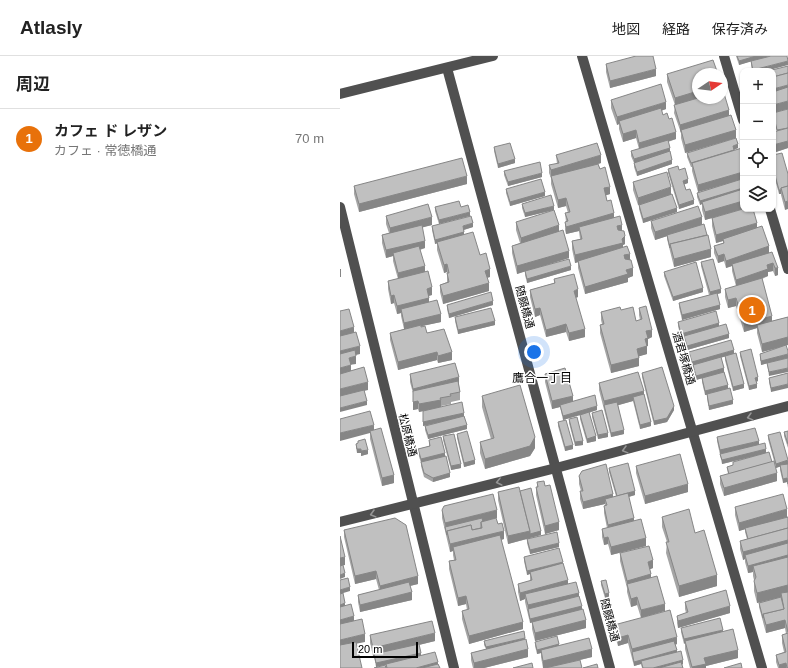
<!DOCTYPE html>
<html lang="ja">
<head>
<meta charset="utf-8">
<style>
	body { margin:0; font-family:Arial,"Noto Sans JP",sans-serif; background:#f6f6f6; color:#222 }
	.controls { position:absolute; right:12px; top:12px; display:grid; overflow:hidden; border-radius:8px; box-shadow:0 1px 3px #0004 }
	.controls button { width:36px; height:36px; display:grid; place-items:center; padding:0; border:0; border-bottom:1px solid #e0e0e0; background:#fff; color:#222; font:20px sans-serif }
	.compass { position:absolute; left:352px; top:12px; width:36px; height:36px; border-radius:50%; background:#fff; box-shadow:0 1px 3px #0004; rotate:77deg }
	.scale { position:absolute; left:12px; bottom:10px; width:66px; box-sizing:border-box; padding-left:4px; border:2px solid #000; border-top:0; font-size:11px; line-height:14px; white-space:nowrap; color:#000; -webkit-text-stroke:3px #fff; paint-order:stroke }
	.you { position:absolute; left:194px; top:296px; width:14px; height:14px; margin:-10px; border:3px solid #fff; border-radius:50%; background:#1a73e8; box-shadow:0 0 0 6px #1a73e833 }
	.badge { display:grid; place-items:center; width:26px; height:26px; border-radius:50%; background:#d93025; color:#fff; font-size:13px; font-weight:700 }
	.pin { position:absolute; translate:-50% -50%; border:2px solid #fff; box-shadow:0 1px 4px #0006 }
	.list { margin:0; padding:0; list-style:none }
	h2 { display:flex; justify-content:space-between; align-items:center; height:52px; margin:0; padding:0 16px; font-size:17px }
	h2 small { font-size:13px; font-weight:400; color:#767676 }
	.list li { display:grid; grid-template-columns:26px 1fr auto; gap:12px; align-items:center; box-sizing:border-box; height:60px; padding:0 16px; border-top:1px solid #e0e0e0 }
	.list b { display:block; font-size:15px; white-space:nowrap }
	.list p { margin:0; font-size:13px; white-space:nowrap; color:#767676 }
	.list em { font-size:13px; font-style:normal; color:#767676 }
	.icon { flex:none; width:22px; height:22px; fill:none; stroke:currentColor; stroke-width:2; stroke-linecap:round; stroke-linejoin:round }
	.map { position:relative; flex:none; width:448px; height:612px; overflow:hidden }
	header { display:flex; align-items:center; gap:24px; box-sizing:border-box; height:56px; padding:0 20px; background:#fff; border-bottom:1px solid #e0e0e0 }
	header strong { font-size:19px }
	nav { display:flex; gap:22px; margin-inline-start:auto; font-size:14px }
	main { display:flex }
	aside { flex:1; background:#fff }
	.map>svg:first-child { display:block }
	.lines { fill:none; stroke-linecap:round; stroke-linejoin:round }
	.minor { stroke:#505050; stroke-width:10 }
	.wall { fill:#a5a5a5 }
	.shaded-wall { fill:#868686 }
	.building { fill:#c0c0c0; stroke:#868686 }
	.oneway { stroke:#969696 }
	.labels { text-anchor:middle; dominant-baseline:central; stroke-width:3; stroke-linejoin:round; paint-order:stroke }
	.street-label { font-size:11px; fill:#000; stroke:#fff }
	.neighbourhood-label { font-size:12px; fill:#000; stroke:#fff }
</style>
</head>
<body>
<header>
<strong>Atlasly</strong>
<nav><a>地図</a><a>経路</a><a>保存済み</a></nav>
</header>
<main>
<aside>
<h2>周辺<small></small></h2>
<ul class="list">
<li><span class="badge" style="background:#e8710a">1</span><div><b>カフェ ド レザン</b><p>カフェ · 常徳橋通</p></div><em>70 m</em></li>
</ul>
</aside>
<div class="map">
<svg width="448" height="612" viewBox="0 0 448 612">
	<rect width="100%" height="100%" fill="#fff"/>
	<g class="lines">
		<g class="minor">
			<path d="M 242,0 L 422,612"/>
			<path d="M 384,0 L 403,64"/>
			<path d="M 107,12 L 270,612"/>
			<path d="M 0,38 L 153,0"/>
			<path d="M 0,151 L 114,612"/>
			<path d="M 430,153 L 448,213"/>
			<path d="M 0,466 L 216,412 L 448,350"/>
		</g>
	</g>
	<g class="wall">
		<path d="M 396,0 L 430,0 L 426,15 L 412,15 L 411,9 L 411,5 L 399,9 Z"/>
		<path d="M 266,8 L 316,20 L 270,32 L 266,16 Z"/>
		<path d="M 433,15 L 448,92 L 433,97 L 433,76 L 437,75 L 433,61 Z"/>
		<path d="M 327,18 L 358,18 L 389,60 L 396,82 L 345,97 L 341,82 L 341,77 L 334,57 L 335,49 L 327,26 Z"/>
		<path d="M 271,44 L 326,53 L 321,55 L 323,59 L 336,83 L 328,86 L 332,108 L 297,120 L 294,111 L 294,107 L 291,100 L 291,95 L 299,93 L 296,82 L 283,86 L 279,73 L 279,68 L 277,69 L 271,52 Z"/>
		<path d="M 154,91 L 175,107 L 158,112 L 154,95 Z"/>
		<path d="M 398,92 L 394,94 L 394,95 L 403,96 L 403,123 L 402,124 L 403,125 L 403,153 L 374,161 L 417,171 L 429,197 L 432,196 L 438,219 L 435,220 L 433,215 L 428,216 L 428,220 L 422,223 L 432,265 L 448,261 L 448,289 L 446,289 L 429,320 L 427,307 L 421,309 L 420,302 L 420,298 L 441,291 L 422,296 L 417,277 L 417,272 L 404,276 L 396,250 L 388,252 L 385,241 L 385,233 L 396,230 L 392,215 L 392,210 L 386,212 L 384,205 L 378,207 L 374,197 L 374,190 L 383,187 L 383,185 L 376,187 L 372,170 L 372,162 L 365,164 L 362,154 L 362,148 L 360,149 L 357,141 L 357,137 L 386,128 L 358,136 L 352,115 L 352,111 L 351,111 L 347,101 L 347,97 Z"/>
		<path d="M 216,99 L 261,107 L 258,108 L 270,138 L 266,139 L 267,145 L 274,161 L 282,175 L 285,188 L 283,189 L 283,191 L 290,203 L 293,220 L 288,222 L 288,226 L 245,238 L 238,212 L 238,206 L 235,207 L 232,193 L 232,185 L 240,183 L 239,175 L 226,178 L 225,174 L 225,166 L 226,166 L 225,157 L 228,157 L 226,150 L 218,152 L 211,128 L 211,122 L 209,117 L 209,109 L 217,108 Z"/>
		<path d="M 433,99 L 448,118 L 445,154 L 441,139 L 441,138 L 439,138 L 433,116 Z"/>
		<path d="M 328,113 L 339,114 L 348,127 L 344,128 L 346,134 L 354,148 L 339,153 L 328,117 Z"/>
		<path d="M 164,115 L 202,121 L 168,130 L 164,119 Z"/>
		<path d="M 293,126 L 331,138 L 337,156 L 303,167 L 299,153 L 299,149 L 298,149 L 293,134 Z"/>
		<path d="M 127,128 L 19,156 L 14,138 L 14,130 Z"/>
		<path d="M 166,133 L 205,140 L 170,150 L 166,137 Z"/>
		<path d="M 182,148 L 214,154 L 185,161 L 182,152 Z"/>
		<path d="M 95,151 L 121,151 L 99,168 L 95,155 Z"/>
		<path d="M 46,160 L 92,169 L 82,171 L 85,192 L 80,194 L 85,216 L 92,239 L 89,240 L 89,246 L 101,266 L 81,270 L 112,304 L 98,307 L 97,304 L 58,314 L 50,284 L 50,277 L 64,273 L 61,260 L 61,257 L 57,258 L 54,247 L 51,248 L 48,233 L 48,225 L 58,223 L 53,205 L 53,200 L 46,202 L 42,187 L 42,179 L 49,177 L 46,168 Z"/>
		<path d="M 311,165 L 362,169 L 371,201 L 334,211 L 327,183 L 327,180 L 315,184 L 311,172 Z"/>
		<path d="M 176,166 L 219,175 L 229,202 L 191,214 L 231,214 L 187,227 L 185,219 L 185,215 L 177,218 L 172,197 L 172,190 L 180,187 L 176,174 Z"/>
		<path d="M 92,170 L 133,171 L 124,174 L 124,179 L 140,199 L 150,221 L 147,222 L 149,235 L 103,248 L 100,236 L 100,229 L 107,226 L 107,216 L 104,217 L 97,194 L 97,187 L 95,188 L 92,174 Z"/>
		<path d="M 361,206 L 381,237 L 377,238 L 380,253 L 342,264 L 339,251 L 339,247 L 369,239 L 361,210 Z"/>
		<path d="M 324,216 L 363,236 L 333,245 L 324,220 Z"/>
		<path d="M 214,223 L 238,241 L 236,242 L 245,281 L 229,285 L 226,276 L 206,281 L 200,259 L 195,261 L 190,241 L 190,234 L 214,227 Z"/>
		<path d="M 107,249 L 153,249 L 109,262 L 107,253 Z"/>
		<path d="M 299,252 L 312,281 L 308,283 L 308,290 L 307,290 L 307,298 L 299,300 L 299,310 L 271,317 L 260,277 L 260,269 L 262,268 L 261,264 L 261,256 L 281,254 L 296,265 L 300,264 L 299,259 Z"/>
		<path d="M 115,261 L 155,269 L 118,278 L 115,265 Z"/>
		<path d="M 338,266 L 379,270 L 389,282 L 347,294 L 344,284 L 344,281 L 341,282 L 338,270 Z"/>
		<path d="M 349,296 L 394,298 L 381,301 L 388,333 L 393,348 L 369,354 L 367,342 L 367,339 L 365,339 L 362,326 L 362,322 L 356,324 L 353,313 L 353,310 L 349,300 Z"/>
		<path d="M 400,296 L 418,325 L 416,326 L 417,332 L 409,334 L 400,300 Z"/>
		<path d="M 385,300 L 404,332 L 393,335 L 385,304 Z"/>
		<path d="M 302,317 L 334,354 L 327,366 L 314,369 L 302,321 Z"/>
		<path d="M 448,317 L 431,336 L 429,326 L 429,322 Z"/>
		<path d="M 70,318 L 119,329 L 120,336 L 120,344 L 111,346 L 111,348 L 101,350 L 101,351 L 124,360 L 127,373 L 88,383 L 85,374 L 85,370 L 105,365 L 83,370 L 83,355 L 79,356 L 78,353 L 73,354 L 73,337 L 70,326 Z"/>
		<path d="M 205,318 L 233,345 L 257,354 L 249,357 L 256,385 L 247,387 L 240,363 L 240,359 L 223,364 L 220,351 L 212,353 L 205,326 Z"/>
		<path d="M 259,327 L 304,338 L 311,370 L 300,373 L 293,345 L 278,349 L 284,378 L 271,381 L 259,334 Z"/>
		<path d="M 142,340 L 195,392 L 190,400 L 145,413 L 140,397 L 140,386 L 151,383 L 142,351 Z"/>
		<path d="M 252,357 L 268,381 L 258,383 L 252,361 Z"/>
		<path d="M 1,362 L 34,374 L 54,427 L 42,430 L 30,383 L 30,377 Z"/>
		<path d="M 229,363 L 243,389 L 235,390 L 229,367 Z"/>
		<path d="M 218,366 L 233,393 L 225,395 L 218,370 Z"/>
		<path d="M 448,375 L 448,392 L 444,380 L 444,376 Z"/>
		<path d="M 117,378 L 135,408 L 124,411 L 117,382 Z"/>
		<path d="M 428,379 L 448,408 L 448,432 L 447,426 L 443,427 L 440,414 L 440,410 L 436,412 L 428,383 Z"/>
		<path d="M 103,380 L 121,412 L 111,414 L 103,384 Z"/>
		<path d="M 377,381 L 419,388 L 426,397 L 437,425 L 384,440 L 380,428 L 380,420 L 388,418 L 387,411 L 393,409 L 420,399 L 382,408 L 377,385 Z"/>
		<path d="M 89,384 L 105,400 L 110,421 L 93,426 L 84,421 L 81,410 L 81,407 L 78,397 L 78,393 L 89,390 Z"/>
		<path d="M 18,385 L 28,398 L 21,400 L 21,397 L 17,397 L 16,392 L 16,388 L 18,387 Z"/>
		<path d="M 296,410 L 348,436 L 305,448 L 296,417 Z"/>
		<path d="M 269,412 L 295,439 L 289,441 L 294,465 L 306,490 L 271,499 L 268,488 L 264,489 L 262,481 L 262,473 L 267,472 L 264,457 L 264,450 L 265,449 L 265,448 L 243,453 L 240,443 L 240,435 L 241,435 L 239,428 L 239,420 L 273,441 L 276,440 L 269,416 Z"/>
		<path d="M 197,426 L 219,474 L 205,478 L 196,439 L 196,431 L 197,431 Z"/>
		<path d="M 180,435 L 201,479 L 189,482 L 219,491 L 190,498 L 187,487 L 187,483 L 168,488 L 158,444 L 158,436 Z"/>
		<path d="M 395,451 L 448,461 L 448,612 L 438,612 L 436,606 L 436,599 L 444,596 L 442,587 L 442,579 L 446,578 L 445,572 L 426,577 L 419,551 L 419,547 L 441,541 L 417,547 L 414,535 L 414,524 L 413,520 L 413,516 L 408,517 L 405,506 L 405,503 L 403,504 L 400,493 L 400,485 L 407,483 L 405,476 L 405,473 L 399,475 L 395,459 Z"/>
		<path d="M 102,454 L 157,462 L 143,466 L 158,468 L 164,483 L 161,484 L 183,573 L 129,588 L 122,563 L 122,555 L 127,554 L 126,548 L 118,550 L 109,513 L 109,505 L 114,504 L 113,499 L 113,495 L 110,496 L 102,462 Z"/>
		<path d="M 322,461 L 355,477 L 377,530 L 339,541 L 326,497 L 327,486 L 322,471 Z"/>
		<path d="M 4,474 L 78,528 L 70,530 L 72,544 L 20,556 L 18,546 L 18,539 L 39,534 L 36,523 L 15,528 L 4,481 Z"/>
		<path d="M 280,497 L 313,512 L 310,513 L 301,562 L 297,549 L 291,551 L 287,536 L 287,532 L 280,505 Z"/>
		<path d="M 184,501 L 228,528 L 239,540 L 242,553 L 246,572 L 195,585 L 192,573 L 192,566 L 190,567 L 185,546 L 185,543 L 180,545 L 178,536 L 178,528 L 190,525 L 190,518 L 187,519 L 184,505 Z"/>
		<path d="M 261,525 L 269,541 L 265,542 L 261,529 Z"/>
		<path d="M 345,546 L 390,557 L 338,572 L 337,567 L 337,560 L 346,557 L 345,553 Z"/>
		<path d="M 274,569 L 337,588 L 335,589 L 337,596 L 343,608 L 342,609 L 343,612 L 302,612 L 301,608 L 294,610 L 288,587 L 278,590 L 274,577 Z"/>
		<path d="M 341,572 L 383,576 L 398,602 L 366,610 L 366,612 L 350,612 L 345,593 L 345,587 L 344,588 L 341,576 Z"/>
		<path d="M 30,579 L 95,585 L 79,589 L 81,600 L 98,608 L 100,612 L 46,612 L 46,609 L 36,611 L 34,600 L 33,600 L 30,587 Z"/>
		<path d="M 185,583 L 188,601 L 144,612 L 133,612 L 131,604 L 131,597 L 146,593 L 144,589 L 144,585 Z"/>
		<path d="M 195,586 L 219,589 L 252,601 L 232,606 L 242,612 L 203,612 L 201,601 L 201,597 L 197,598 L 195,590 Z"/>
	</g>
	<g class="shaded-wall">
		<path d="M 416,0 L 430,0 L 399,9 L 399,5 Z"/>
		<path d="M 448,5 L 448,9 L 426,15 L 413,15 L 413,14 Z"/>
		<path d="M 316,13 L 316,20 L 270,32 L 270,25 Z"/>
		<path d="M 448,29 L 448,37 L 433,41 L 433,33 Z"/>
		<path d="M 358,35 L 358,42 L 335,50 L 335,42 Z"/>
		<path d="M 448,45 L 448,53 L 433,57 L 433,49 Z"/>
		<path d="M 326,46 L 326,53 L 280,68 L 279,65 L 279,68 L 277,69 L 277,61 Z"/>
		<path d="M 389,54 L 389,62 L 341,74 L 340,77 L 340,69 Z"/>
		<path d="M 296,74 L 296,82 L 283,86 L 283,78 Z"/>
		<path d="M 396,74 L 396,82 L 345,97 L 345,89 Z"/>
		<path d="M 336,76 L 336,83 L 299,94 L 299,87 Z"/>
		<path d="M 448,85 L 448,92 L 433,97 L 433,89 Z"/>
		<path d="M 398,88 L 398,92 L 393,94 L 393,90 Z"/>
		<path d="M 330,92 L 330,96 L 294,107 L 294,103 Z"/>
		<path d="M 261,99 L 261,107 L 212,121 L 211,120 L 211,122 L 211,114 Z"/>
		<path d="M 175,103 L 175,107 L 158,112 L 158,108 Z"/>
		<path d="M 332,104 L 332,108 L 297,120 L 297,116 Z"/>
		<path d="M 403,116 L 403,123 L 358,136 L 358,129 Z"/>
		<path d="M 202,117 L 202,121 L 168,130 L 168,126 Z"/>
		<path d="M 127,120 L 127,128 L 19,156 L 19,148 Z"/>
		<path d="M 348,123 L 348,127 L 343,129 L 343,125 Z"/>
		<path d="M 270,131 L 270,138 L 264,140 L 264,132 Z"/>
		<path d="M 331,131 L 331,139 L 298,149 L 298,142 Z"/>
		<path d="M 403,132 L 403,136 L 362,146 L 362,148 L 360,149 L 360,145 Z"/>
		<rect x="439" y="134" width="2" height="4"/>
		<path d="M 205,136 L 205,140 L 170,150 L 170,146 Z"/>
		<path d="M 226,142 L 226,150 L 218,152 L 218,144 Z"/>
		<path d="M 354,144 L 354,148 L 339,153 L 339,149 Z"/>
		<path d="M 403,145 L 403,153 L 365,164 L 365,156 Z"/>
		<path d="M 448,145 L 448,153 L 445,154 L 445,146 Z"/>
		<path d="M 214,150 L 214,154 L 185,161 L 185,157 Z"/>
		<path d="M 337,152 L 337,156 L 303,167 L 303,163 Z"/>
		<path d="M 130,156 L 130,160 L 99,168 L 99,164 Z"/>
		<path d="M 274,157 L 274,165 L 239,171 L 239,175 L 226,178 L 226,171 Z"/>
		<path d="M 92,161 L 92,169 L 50,180 L 50,172 Z"/>
		<path d="M 362,161 L 362,169 L 315,184 L 315,176 Z"/>
		<path d="M 133,167 L 133,171 L 123,174 L 123,170 Z"/>
		<path d="M 417,167 L 417,175 L 383,183 L 383,185 L 376,187 L 376,179 Z"/>
		<path d="M 219,169 L 219,177 L 181,189 L 181,182 Z"/>
		<path d="M 282,169 L 282,177 L 277,178 L 277,170 Z"/>
		<path d="M 124,176 L 124,180 L 95,188 L 95,184 Z"/>
		<path d="M 285,180 L 285,188 L 283,189 L 283,194 L 235,207 L 235,199 L 282,183 Z"/>
		<path d="M 85,185 L 85,192 L 53,200 L 53,197 L 53,200 L 46,202 L 46,194 Z"/>
		<path d="M 429,190 L 429,198 L 392,208 L 392,210 L 386,212 L 386,205 Z"/>
		<path d="M 371,193 L 371,201 L 334,211 L 334,203 Z"/>
		<path d="M 229,195 L 229,202 L 177,218 L 177,210 Z"/>
		<path d="M 290,198 L 290,205 L 284,207 L 284,199 Z"/>
		<path d="M 384,198 L 384,205 L 378,207 L 378,200 Z"/>
		<path d="M 433,207 L 433,215 L 428,216 L 428,220 L 396,231 L 396,224 L 427,209 Z"/>
		<path d="M 107,208 L 107,216 L 104,217 L 104,209 Z"/>
		<path d="M 85,210 L 85,218 L 58,225 L 58,217 Z"/>
		<path d="M 231,210 L 231,214 L 187,227 L 187,223 Z"/>
		<path d="M 293,212 L 293,220 L 288,222 L 288,226 L 245,238 L 245,231 L 286,214 Z"/>
		<path d="M 435,212 L 438,212 L 438,219 L 435,220 Z"/>
		<rect x="0" y="213" width="1" height="8"/>
		<path d="M 150,213 L 150,221 L 145,222 L 145,215 Z"/>
		<path d="M 149,227 L 149,235 L 103,248 L 103,240 Z"/>
		<path d="M 92,231 L 92,239 L 87,240 L 87,233 Z"/>
		<path d="M 363,232 L 363,236 L 333,245 L 333,241 Z"/>
		<path d="M 238,233 L 238,241 L 234,242 L 234,235 Z"/>
		<path d="M 381,233 L 381,237 L 370,240 L 370,236 Z"/>
		<path d="M 54,239 L 54,247 L 51,248 L 51,240 Z"/>
		<path d="M 89,242 L 89,250 L 61,253 L 61,257 L 57,258 L 57,250 Z"/>
		<path d="M 396,242 L 396,250 L 388,252 L 388,244 Z"/>
		<path d="M 153,245 L 153,249 L 109,262 L 109,258 Z"/>
		<path d="M 380,249 L 380,253 L 342,264 L 342,259 Z"/>
		<path d="M 200,252 L 200,259 L 195,261 L 195,253 Z"/>
		<path d="M 101,258 L 101,266 L 64,274 L 64,267 Z"/>
		<path d="M 432,260 L 432,267 L 417,269 L 417,272 L 404,276 L 404,268 Z"/>
		<path d="M 155,265 L 155,269 L 118,278 L 118,274 Z"/>
		<path d="M 379,267 L 379,271 L 341,282 L 341,278 Z"/>
		<path d="M 226,268 L 226,276 L 206,281 L 206,274 Z"/>
		<path d="M 14,271 L 14,279 L 0,282 L 0,275 Z"/>
		<path d="M 245,273 L 245,281 L 229,285 L 229,277 Z"/>
		<path d="M 312,274 L 312,281 L 308,283 L 308,290 L 305,291 L 305,283 L 306,275 Z"/>
		<path d="M 389,278 L 389,282 L 347,294 L 347,290 Z"/>
		<path d="M 448,281 L 448,289 L 422,296 L 422,288 Z"/>
		<path d="M 20,290 L 20,298 L 0,303 L 0,295 Z"/>
		<path d="M 307,290 L 307,298 L 297,301 L 297,293 Z"/>
		<path d="M 394,294 L 394,298 L 352,310 L 352,306 Z"/>
		<path d="M 97,296 L 97,304 L 58,314 L 58,306 Z"/>
		<path d="M 112,296 L 112,304 L 98,307 L 98,300 Z"/>
		<path d="M 448,298 L 448,302 L 421,309 L 421,305 Z"/>
		<path d="M 16,300 L 16,308 L 9,309 L 9,302 Z"/>
		<path d="M 299,302 L 299,310 L 271,317 L 271,309 Z"/>
		<path d="M 11,309 L 11,317 L 0,320 L 0,312 Z"/>
		<path d="M 384,312 L 384,316 L 356,324 L 356,320 Z"/>
		<path d="M 448,312 L 448,316 L 429,320 L 429,316 Z"/>
		<path d="M 119,321 L 119,329 L 73,340 L 73,333 Z"/>
		<path d="M 418,321 L 418,325 L 415,326 L 415,322 Z"/>
		<path d="M 28,326 L 28,334 L 0,341 L 0,333 Z"/>
		<path d="M 404,328 L 404,332 L 393,335 L 393,331 Z"/>
		<path d="M 417,328 L 417,332 L 409,334 L 409,330 Z"/>
		<path d="M 448,328 L 448,332 L 431,336 L 431,332 Z"/>
		<path d="M 388,329 L 388,333 L 365,339 L 365,335 Z"/>
		<path d="M 304,335 L 304,342 L 293,341 L 293,345 L 265,353 L 264,345 Z"/>
		<path d="M 233,340 L 233,347 L 220,349 L 220,351 L 212,353 L 212,345 Z"/>
		<path d="M 101,344 L 101,351 L 79,356 L 79,348 Z"/>
		<path d="M 393,344 L 393,348 L 369,354 L 369,350 Z"/>
		<path d="M 27,345 L 27,349 L 0,356 L 0,352 Z"/>
		<path d="M 78,345 L 78,353 L 73,354 L 73,346 Z"/>
		<path d="M 257,350 L 257,354 L 223,364 L 223,360 Z"/>
		<path d="M 334,350 L 334,354 L 327,366 L 314,369 L 314,365 Z"/>
		<path d="M 124,357 L 124,361 L 83,370 L 83,366 Z"/>
		<path d="M 311,366 L 311,370 L 300,373 L 300,369 Z"/>
		<path d="M 34,369 L 34,376 L 30,375 L 30,377 L 0,385 L 0,377 Z"/>
		<path d="M 127,369 L 127,373 L 88,383 L 88,379 Z"/>
		<path d="M 284,374 L 284,378 L 271,381 L 271,377 Z"/>
		<path d="M 268,377 L 268,381 L 258,383 L 258,379 Z"/>
		<path d="M 256,380 L 256,385 L 247,387 L 247,383 Z"/>
		<path d="M 195,381 L 195,392 L 190,400 L 145,413 L 145,403 Z"/>
		<path d="M 243,385 L 243,389 L 235,390 L 235,386 Z"/>
		<path d="M 419,385 L 419,389 L 380,398 L 380,394 Z"/>
		<path d="M 233,389 L 233,393 L 225,395 L 225,391 Z"/>
		<rect x="17" y="393" width="4" height="4"/>
		<path d="M 426,393 L 426,397 L 382,408 L 382,404 Z"/>
		<path d="M 28,394 L 28,398 L 21,400 L 21,395 Z"/>
		<path d="M 105,397 L 105,401 L 81,407 L 81,403 Z"/>
		<path d="M 135,404 L 135,408 L 124,411 L 124,407 Z"/>
		<path d="M 448,404 L 448,408 L 436,412 L 436,408 Z"/>
		<path d="M 121,408 L 121,412 L 111,414 L 111,410 Z"/>
		<path d="M 110,417 L 110,421 L 93,426 L 93,422 Z"/>
		<path d="M 437,417 L 437,425 L 384,440 L 384,432 Z"/>
		<path d="M 54,419 L 54,427 L 42,430 L 42,422 Z"/>
		<path d="M 447,422 L 447,426 L 443,427 L 443,423 Z"/>
		<path d="M 348,428 L 348,436 L 305,448 L 305,440 Z"/>
		<path d="M 295,435 L 295,439 L 277,444 L 277,440 Z"/>
		<path d="M 273,438 L 273,446 L 265,443 L 265,448 L 243,453 L 243,446 Z"/>
		<path d="M 447,453 L 447,461 L 399,475 L 399,467 Z"/>
		<path d="M 157,454 L 157,462 L 106,475 L 105,467 Z"/>
		<path d="M 294,462 L 294,470 L 268,477 L 268,469 Z"/>
		<path d="M 219,466 L 219,474 L 205,478 L 205,470 Z"/>
		<path d="M 164,475 L 164,483 L 114,495 L 113,491 L 113,495 L 110,496 L 110,488 Z"/>
		<path d="M 190,475 L 201,475 L 201,479 L 168,488 L 168,480 Z"/>
		<path d="M 268,481 L 268,488 L 264,489 L 264,482 Z"/>
		<path d="M 306,482 L 306,490 L 271,499 L 271,491 Z"/>
		<path d="M 448,484 L 448,491 L 405,499 L 405,503 L 403,504 L 403,496 Z"/>
		<path d="M 219,487 L 219,491 L 190,498 L 190,494 Z"/>
		<path d="M 448,499 L 448,506 L 413,510 L 413,516 L 408,517 L 408,510 Z"/>
		<path d="M 5,501 L 5,509 L 0,510 L 0,502 Z"/>
		<path d="M 313,504 L 313,512 L 308,514 L 308,506 Z"/>
		<path d="M 223,506 L 223,510 L 190,516 L 190,518 L 187,519 L 187,515 Z"/>
		<path d="M 36,515 L 36,523 L 15,528 L 15,520 Z"/>
		<path d="M 5,517 L 5,521 L 0,523 L 0,519 Z"/>
		<path d="M 311,518 L 311,526 L 287,528 L 287,532 L 287,525 Z"/>
		<path d="M 377,519 L 377,530 L 339,541 L 339,530 Z"/>
		<path d="M 78,520 L 78,528 L 40,537 L 40,530 Z"/>
		<path d="M 228,524 L 228,531 L 185,538 L 185,543 L 180,545 L 180,537 Z"/>
		<path d="M 448,529 L 448,539 L 441,537 L 441,541 L 417,547 L 417,537 Z"/>
		<path d="M 10,531 L 10,535 L 0,538 L 0,534 Z"/>
		<path d="M 72,536 L 72,544 L 20,556 L 20,549 Z"/>
		<path d="M 239,537 L 239,544 L 188,553 L 188,549 Z"/>
		<path d="M 269,537 L 269,541 L 265,542 L 265,538 Z"/>
		<path d="M 126,540 L 126,548 L 118,550 L 118,542 Z"/>
		<path d="M 297,541 L 297,549 L 291,551 L 291,543 Z"/>
		<path d="M 5,547 L 5,552 L 0,553 L 0,549 Z"/>
		<path d="M 325,548 L 325,555 L 301,562 L 301,554 Z"/>
		<path d="M 242,550 L 242,554 L 190,567 L 190,563 Z"/>
		<path d="M 390,550 L 390,557 L 338,572 L 338,565 Z"/>
		<path d="M 14,560 L 14,568 L 0,572 L 0,564 Z"/>
		<path d="M 246,564 L 246,572 L 195,585 L 195,577 Z"/>
		<path d="M 445,564 L 445,572 L 426,577 L 426,569 Z"/>
		<path d="M 183,566 L 183,573 L 129,588 L 129,580 Z"/>
		<path d="M 383,574 L 383,578 L 345,585 L 345,587 L 344,588 L 344,583 Z"/>
		<path d="M 95,577 L 95,585 L 33,600 L 33,592 Z"/>
		<path d="M 25,578 L 25,586 L 0,591 L 0,584 Z"/>
		<path d="M 288,579 L 288,587 L 278,590 L 278,582 Z"/>
		<path d="M 337,581 L 337,588 L 293,600 L 292,593 Z"/>
		<path d="M 185,582 L 185,586 L 146,595 L 146,591 Z"/>
		<path d="M 219,588 L 219,592 L 201,594 L 201,597 L 197,598 L 197,594 Z"/>
		<path d="M 188,593 L 188,601 L 144,612 L 134,612 L 134,607 Z"/>
		<path d="M 252,593 L 252,601 L 206,612 L 203,612 L 203,605 Z"/>
		<path d="M 337,594 L 337,598 L 301,605 L 301,608 L 294,610 L 294,606 Z"/>
		<path d="M 398,594 L 398,602 L 366,610 L 366,612 L 352,612 L 352,611 L 364,602 Z"/>
		<path d="M 81,597 L 81,601 L 36,611 L 36,607 Z"/>
		<path d="M 343,604 L 343,608 L 329,612 L 313,612 Z"/>
		<path d="M 98,606 L 98,610 L 92,612 L 76,612 Z"/>
		<path d="M 446,607 L 446,612 L 439,612 L 439,609 Z"/>
	</g>
	<g class="building">
		<path d="M 296,0 L 313,0 L 316,13 L 270,25 L 266,8 Z"/>
		<path d="M 397,0 L 416,0 L 399,5 Z"/>
		<path d="M 431,0 L 447,0 L 448,5 L 413,14 L 411,5 Z"/>
		<path d="M 373,4 L 378,18 L 358,18 L 358,35 L 335,42 L 327,18 Z"/>
		<path d="M 448,10 L 448,17 L 433,21 L 433,15 L 428,15 Z"/>
		<path d="M 448,17 L 448,29 L 433,33 L 433,21 Z"/>
		<path d="M 321,28 L 326,46 L 277,61 L 271,44 Z"/>
		<path d="M 448,31 L 448,45 L 433,49 L 433,36 Z"/>
		<path d="M 383,34 L 389,54 L 340,69 L 334,49 L 358,42 L 382,42 L 382,35 Z"/>
		<path d="M 321,52 L 323,59 L 327,57 L 329,63 L 332,62 L 336,76 L 299,87 L 296,74 L 283,78 L 279,65 Z"/>
		<path d="M 448,53 L 448,72 L 437,74 L 433,57 Z"/>
		<path d="M 391,59 L 396,74 L 345,89 L 341,74 Z"/>
		<path d="M 448,72 L 448,85 L 433,89 L 433,76 Z"/>
		<path d="M 396,82 L 398,88 L 393,90 L 394,94 L 351,107 L 347,97 Z"/>
		<path d="M 328,84 L 330,92 L 294,103 L 291,95 Z"/>
		<path d="M 170,87 L 175,103 L 158,108 L 154,91 Z"/>
		<path d="M 257,87 L 261,99 L 211,114 L 209,109 L 219,107 L 216,99 Z"/>
		<path d="M 402,92 L 403,96 L 403,116 L 358,129 L 352,107 Z"/>
		<path d="M 330,95 L 332,104 L 297,116 L 294,107 Z"/>
		<path d="M 442,97 L 448,118 L 448,130 L 441,132 L 441,134 L 439,134 L 433,112 L 433,99 Z"/>
		<path d="M 122,102 L 127,120 L 19,148 L 14,130 Z"/>
		<path d="M 200,106 L 202,117 L 168,126 L 164,115 Z"/>
		<path d="M 258,108 L 260,113 L 265,111 L 270,131 L 264,132 L 267,145 L 271,144 L 274,157 L 226,171 L 225,166 L 228,165 L 225,157 L 230,156 L 226,142 L 218,144 L 211,120 Z"/>
		<path d="M 338,110 L 339,114 L 345,112 L 348,123 L 343,125 L 346,134 L 350,133 L 354,144 L 339,149 L 328,113 Z"/>
		<path d="M 327,116 L 331,131 L 298,142 L 293,126 Z"/>
		<path d="M 201,123 L 205,136 L 170,146 L 166,133 Z"/>
		<path d="M 402,123 L 403,132 L 360,145 L 357,137 Z"/>
		<path d="M 448,130 L 448,145 L 445,146 L 441,132 Z"/>
		<path d="M 403,133 L 403,145 L 365,156 L 362,146 Z"/>
		<path d="M 332,138 L 337,152 L 303,163 L 299,149 Z"/>
		<path d="M 211,139 L 214,150 L 185,157 L 182,148 Z"/>
		<path d="M 119,145 L 121,151 L 128,149 L 130,156 L 99,164 L 95,151 Z"/>
		<path d="M 88,148 L 92,161 L 50,172 L 46,160 Z"/>
		<path d="M 358,150 L 362,161 L 315,176 L 311,165 Z"/>
		<path d="M 403,153 L 413,153 L 417,167 L 376,179 L 372,162 Z"/>
		<path d="M 214,154 L 219,169 L 181,182 L 176,166 Z"/>
		<path d="M 131,160 L 133,167 L 123,170 L 124,176 L 95,184 L 92,170 Z"/>
		<path d="M 280,160 L 282,169 L 277,170 L 278,174 L 284,175 L 285,180 L 282,183 L 283,187 L 235,199 L 232,185 L 242,183 L 239,171 Z"/>
		<path d="M 364,168 L 367,179 L 330,188 L 330,192 L 327,179 Z"/>
		<path d="M 82,169 L 85,185 L 46,194 L 42,179 Z"/>
		<path d="M 422,170 L 429,190 L 386,205 L 384,198 L 378,200 L 374,190 L 384,187 L 383,183 Z"/>
		<path d="M 223,174 L 229,195 L 177,210 L 172,190 Z"/>
		<path d="M 133,176 L 140,199 L 146,197 L 150,213 L 145,215 L 149,227 L 103,240 L 100,229 L 109,226 L 107,217 L 109,217 L 107,208 L 104,209 L 97,186 Z"/>
		<path d="M 368,179 L 371,193 L 334,203 L 330,188 Z"/>
		<path d="M 79,190 L 85,210 L 58,217 L 53,197 Z"/>
		<path d="M 287,190 L 290,198 L 284,199 L 285,203 L 291,204 L 293,212 L 286,214 L 288,218 L 245,231 L 238,205 Z"/>
		<path d="M 432,196 L 438,212 L 435,212 L 433,207 L 427,209 L 428,213 L 396,224 L 392,208 Z"/>
		<path d="M 229,203 L 231,210 L 187,223 L 185,215 Z"/>
		<path d="M 373,203 L 381,233 L 370,236 L 361,206 Z"/>
		<path d="M 356,206 L 363,232 L 333,241 L 324,216 Z"/>
		<path d="M 88,215 L 92,231 L 87,233 L 89,242 L 57,250 L 54,239 L 51,240 L 48,225 Z"/>
		<path d="M 234,218 L 238,233 L 234,235 L 245,273 L 229,277 L 226,268 L 206,274 L 200,252 L 195,253 L 190,234 L 215,227 L 214,223 Z"/>
		<path d="M 422,222 L 432,260 L 404,268 L 396,242 L 388,244 L 385,233 Z"/>
		<path d="M 151,236 L 153,245 L 109,258 L 107,249 Z"/>
		<path d="M 377,237 L 380,249 L 342,259 L 339,247 Z"/>
		<path d="M 97,244 L 101,258 L 64,267 L 61,253 Z"/>
		<path d="M 306,250 L 312,274 L 306,275 L 308,282 L 305,283 L 307,290 L 297,293 L 299,302 L 271,309 L 260,269 L 264,268 L 261,256 L 280,251 L 281,254 L 293,251 L 296,265 L 302,263 L 299,252 Z"/>
		<path d="M 151,252 L 155,265 L 118,274 L 115,261 Z"/>
		<path d="M 9,253 L 14,271 L 0,275 L 0,255 Z"/>
		<path d="M 376,255 L 379,267 L 341,278 L 338,266 Z"/>
		<path d="M 448,261 L 448,281 L 422,288 L 417,269 Z"/>
		<path d="M 386,268 L 389,278 L 347,290 L 344,280 Z"/>
		<path d="M 81,269 L 81,271 L 85,270 L 87,277 L 104,273 L 112,296 L 98,300 L 97,296 L 58,306 L 50,277 Z"/>
		<path d="M 16,276 L 20,290 L 0,295 L 0,280 Z"/>
		<path d="M 391,284 L 394,294 L 352,306 L 349,296 Z"/>
		<path d="M 446,289 L 448,295 L 448,298 L 421,305 L 420,298 Z"/>
		<path d="M 411,293 L 418,321 L 415,322 L 417,328 L 409,330 L 400,296 Z"/>
		<path d="M 15,294 L 16,300 L 9,302 L 11,309 L 0,312 L 0,298 Z"/>
		<path d="M 396,297 L 404,328 L 393,331 L 385,300 Z"/>
		<path d="M 381,301 L 384,312 L 356,320 L 353,309 Z"/>
		<path d="M 448,302 L 448,312 L 429,316 L 427,307 Z"/>
		<path d="M 115,307 L 119,321 L 73,333 L 70,318 Z"/>
		<path d="M 24,311 L 28,326 L 0,333 L 0,318 Z"/>
		<path d="M 322,311 L 334,350 L 327,362 L 314,365 L 302,317 Z"/>
		<path d="M 225,312 L 233,340 L 212,345 L 205,318 Z"/>
		<path d="M 298,316 L 304,335 L 264,345 L 259,327 Z"/>
		<path d="M 384,316 L 388,329 L 365,335 L 362,322 Z"/>
		<path d="M 448,317 L 448,328 L 431,332 L 429,322 Z"/>
		<path d="M 118,325 L 120,336 L 110,338 L 111,340 L 100,342 L 101,344 L 79,348 L 78,345 L 73,346 L 73,335 Z"/>
		<path d="M 180,329 L 195,381 L 190,390 L 145,403 L 140,386 L 154,382 L 142,340 Z"/>
		<path d="M 390,332 L 393,344 L 369,350 L 367,338 Z"/>
		<path d="M 24,334 L 27,345 L 0,352 L 0,340 Z"/>
		<path d="M 304,338 L 311,366 L 300,369 L 293,341 Z"/>
		<path d="M 255,339 L 257,350 L 223,360 L 220,349 Z"/>
		<path d="M 122,346 L 124,357 L 83,366 L 83,355 Z"/>
		<path d="M 277,346 L 284,374 L 271,377 L 264,349 Z"/>
		<path d="M 262,354 L 268,377 L 258,379 L 252,357 Z"/>
		<path d="M 30,355 L 34,369 L 0,377 L 0,363 Z"/>
		<path d="M 249,356 L 256,380 L 247,383 L 240,359 Z"/>
		<path d="M 124,360 L 127,369 L 88,379 L 85,370 Z"/>
		<path d="M 237,361 L 243,385 L 235,386 L 229,363 Z"/>
		<path d="M 226,364 L 233,389 L 225,391 L 218,366 Z"/>
		<path d="M 41,372 L 54,419 L 42,422 L 30,375 Z"/>
		<path d="M 415,372 L 419,385 L 380,394 L 377,381 Z"/>
		<path d="M 127,375 L 135,404 L 124,407 L 117,378 Z"/>
		<path d="M 448,375 L 448,388 L 444,376 Z"/>
		<path d="M 440,376 L 448,404 L 436,408 L 428,379 Z"/>
		<path d="M 114,378 L 121,408 L 111,410 L 103,380 Z"/>
		<path d="M 101,381 L 105,397 L 81,403 L 78,393 L 90,390 L 89,384 Z"/>
		<path d="M 25,383 L 28,394 L 21,395 L 21,393 L 17,393 L 16,388 L 18,387 L 18,385 Z"/>
		<path d="M 425,387 L 426,393 L 382,404 L 380,398 Z"/>
		<path d="M 429,396 L 432,406 L 389,418 L 387,411 L 393,409 L 393,406 Z"/>
		<path d="M 340,398 L 348,428 L 305,440 L 296,410 Z"/>
		<path d="M 106,400 L 110,417 L 93,422 L 84,417 L 81,406 Z"/>
		<path d="M 434,405 L 437,417 L 384,432 L 380,420 Z"/>
		<path d="M 288,407 L 295,435 L 277,440 L 269,412 Z"/>
		<path d="M 266,408 L 273,438 L 243,446 L 240,435 L 243,435 L 239,420 L 242,415 Z"/>
		<path d="M 448,408 L 448,428 L 447,422 L 443,423 L 440,409 Z"/>
		<path d="M 204,425 L 205,430 L 210,429 L 219,466 L 205,470 L 196,431 L 198,431 L 197,426 Z"/>
		<path d="M 179,431 L 190,475 L 168,480 L 158,436 Z"/>
		<path d="M 191,432 L 201,475 L 190,478 L 190,475 L 180,435 Z"/>
		<path d="M 288,437 L 294,462 L 268,469 L 264,450 L 267,449 L 265,443 Z"/>
		<path d="M 153,438 L 157,454 L 105,467 L 102,454 L 104,450 Z"/>
		<path d="M 443,438 L 447,453 L 399,467 L 395,451 Z"/>
		<path d="M 349,453 L 355,477 L 364,474 L 377,519 L 339,530 L 326,486 L 329,486 L 322,461 Z"/>
		<path d="M 448,461 L 448,472 L 408,483 L 405,472 Z"/>
		<path d="M 55,462 L 66,469 L 78,520 L 40,530 L 36,515 L 15,520 L 4,474 Z"/>
		<path d="M 142,462 L 143,466 L 141,466 L 141,472 L 132,474 L 131,469 L 107,475 L 107,479 L 105,471 Z"/>
		<path d="M 156,462 L 158,468 L 162,467 L 164,475 L 110,488 L 107,475 L 131,469 L 132,474 L 142,472 L 141,466 Z"/>
		<path d="M 301,463 L 306,482 L 271,491 L 268,481 L 264,482 L 262,473 Z"/>
		<path d="M 448,472 L 448,484 L 403,496 L 400,485 Z"/>
		<path d="M 217,476 L 219,487 L 190,494 L 187,483 Z"/>
		<path d="M 160,479 L 183,566 L 129,580 L 122,555 L 129,553 L 126,540 L 118,542 L 109,505 L 116,504 L 113,491 Z"/>
		<path d="M 0,480 L 5,501 L 0,502 Z"/>
		<path d="M 448,487 L 448,499 L 408,510 L 405,499 Z"/>
		<path d="M 309,490 L 313,504 L 308,506 L 311,518 L 287,525 L 280,497 Z"/>
		<path d="M 219,492 L 223,506 L 187,515 L 184,501 Z"/>
		<path d="M 448,501 L 448,529 L 417,537 L 414,525 L 416,521 L 413,510 Z"/>
		<path d="M 223,507 L 228,524 L 180,537 L 178,528 L 192,524 L 190,516 Z"/>
		<path d="M 3,509 L 5,517 L 0,519 L 0,510 Z"/>
		<path d="M 317,520 L 325,548 L 301,554 L 297,541 L 291,543 L 287,528 Z"/>
		<path d="M 8,522 L 10,531 L 0,534 L 0,524 Z"/>
		<path d="M 266,524 L 269,537 L 265,538 L 261,525 Z"/>
		<path d="M 69,526 L 72,536 L 20,549 L 18,539 Z"/>
		<path d="M 236,526 L 239,537 L 188,549 L 185,538 Z"/>
		<path d="M 386,534 L 390,550 L 338,565 L 337,560 L 348,556 L 345,546 Z"/>
		<path d="M 448,536 L 448,576 L 445,564 L 426,569 L 423,558 L 444,553 L 441,537 Z"/>
		<path d="M 3,537 L 5,547 L 0,549 L 0,538 Z"/>
		<path d="M 239,540 L 242,550 L 190,563 L 188,553 Z"/>
		<path d="M 441,541 L 444,553 L 423,558 L 423,562 L 419,547 Z"/>
		<path d="M 11,548 L 14,560 L 0,564 L 0,551 Z"/>
		<path d="M 243,553 L 246,564 L 195,577 L 192,566 Z"/>
		<path d="M 330,554 L 337,581 L 292,593 L 288,579 L 278,582 L 274,569 Z"/>
		<path d="M 380,562 L 383,574 L 344,583 L 341,572 Z"/>
		<path d="M 22,563 L 25,578 L 0,584 L 0,568 Z"/>
		<path d="M 92,565 L 95,577 L 33,592 L 30,579 Z"/>
		<path d="M 393,573 L 398,594 L 364,602 L 366,608 L 352,611 L 345,585 Z"/>
		<path d="M 184,575 L 185,582 L 146,591 L 144,585 Z"/>
		<path d="M 448,577 L 448,612 L 447,612 L 446,607 L 439,609 L 436,599 L 446,596 L 442,579 Z"/>
		<path d="M 217,580 L 219,588 L 197,594 L 195,586 Z"/>
		<path d="M 249,582 L 252,593 L 203,605 L 201,594 Z"/>
		<path d="M 186,583 L 188,593 L 134,607 L 131,597 Z"/>
		<path d="M 334,585 L 337,594 L 294,606 L 292,596 Z"/>
		<path d="M 16,586 L 22,612 L 0,612 L 0,589 Z"/>
		<path d="M 79,588 L 81,597 L 36,607 L 34,598 Z"/>
		<path d="M 341,595 L 343,604 L 313,612 L 303,612 L 301,605 Z"/>
		<path d="M 95,596 L 98,606 L 76,612 L 47,612 L 46,608 Z"/>
		<path d="M 240,604 L 242,612 L 205,612 Z"/>
		<path d="M 341,606 L 343,612 L 319,612 Z"/>
		<path d="M 192,607 L 193,612 L 173,612 Z"/>
		<path d="M 401,607 L 402,612 L 384,612 Z"/>
		<path d="M 98,608 L 100,612 L 82,612 Z"/>
		<path d="M 257,608 L 258,612 L 243,612 Z"/>
		<path d="M 45,609 L 46,612 L 34,612 Z"/>
	</g>
	<defs><path id="oneway-chevron" d="M-2-3.5L2.5 0L-2 3.5" fill="none" stroke-width="1.6" stroke-linecap="round" stroke-linejoin="round"/></defs>
	<g class="oneway">
		<use href="#oneway-chevron" transform="translate(410 361) rotate(165)"/>
		<use href="#oneway-chevron" transform="translate(285 394) rotate(165)"/>
		<use href="#oneway-chevron" transform="translate(159 426) rotate(166)"/>
		<use href="#oneway-chevron" transform="translate(33 458) rotate(165)"/>
	</g>
	<g class="labels">
		<g class="street-label">
			<text transform="translate(185 251) rotate(75)">随願橋通</text>
			<text transform="translate(344 302) rotate(74)">酒君塚橋通</text>
			<text transform="translate(68 379) rotate(76)">松原橋通</text>
			<text transform="translate(270 564) rotate(75)">随願橋通</text>
		</g>
		<g class="neighbourhood-label">
			<text x="202" y="322">鷹合一丁目</text>
		</g>
	</g>
</svg>
<div class="controls">
<button>+</button>
<button>−</button>
<button><svg class="icon" aria-label="locate" viewBox="0 0 24 24"><circle cx="12" cy="12" r="6"/><path d="M12 2v4M12 18v4M2 12h4M18 12h4"/></svg></button>
<button><svg class="icon" aria-label="layers" viewBox="0 0 24 24"><path d="M12 4l9 5-9 5-9-5zM3 14l9 5 9-5"/></svg></button>
</div>
<svg class="compass" viewBox="-18 -18 36 36"><path d="M0-13l5 13h-10z" fill="#e53935"/><path d="M0 13l5-13h-10z" fill="#767676"/></svg>
<div class="scale">20 m</div>
<div class="you"></div>
<div class="pin badge" style="left:412px;top:254px;background:#e8710a">1</div>
</div>
</main>
</body>
</html>
